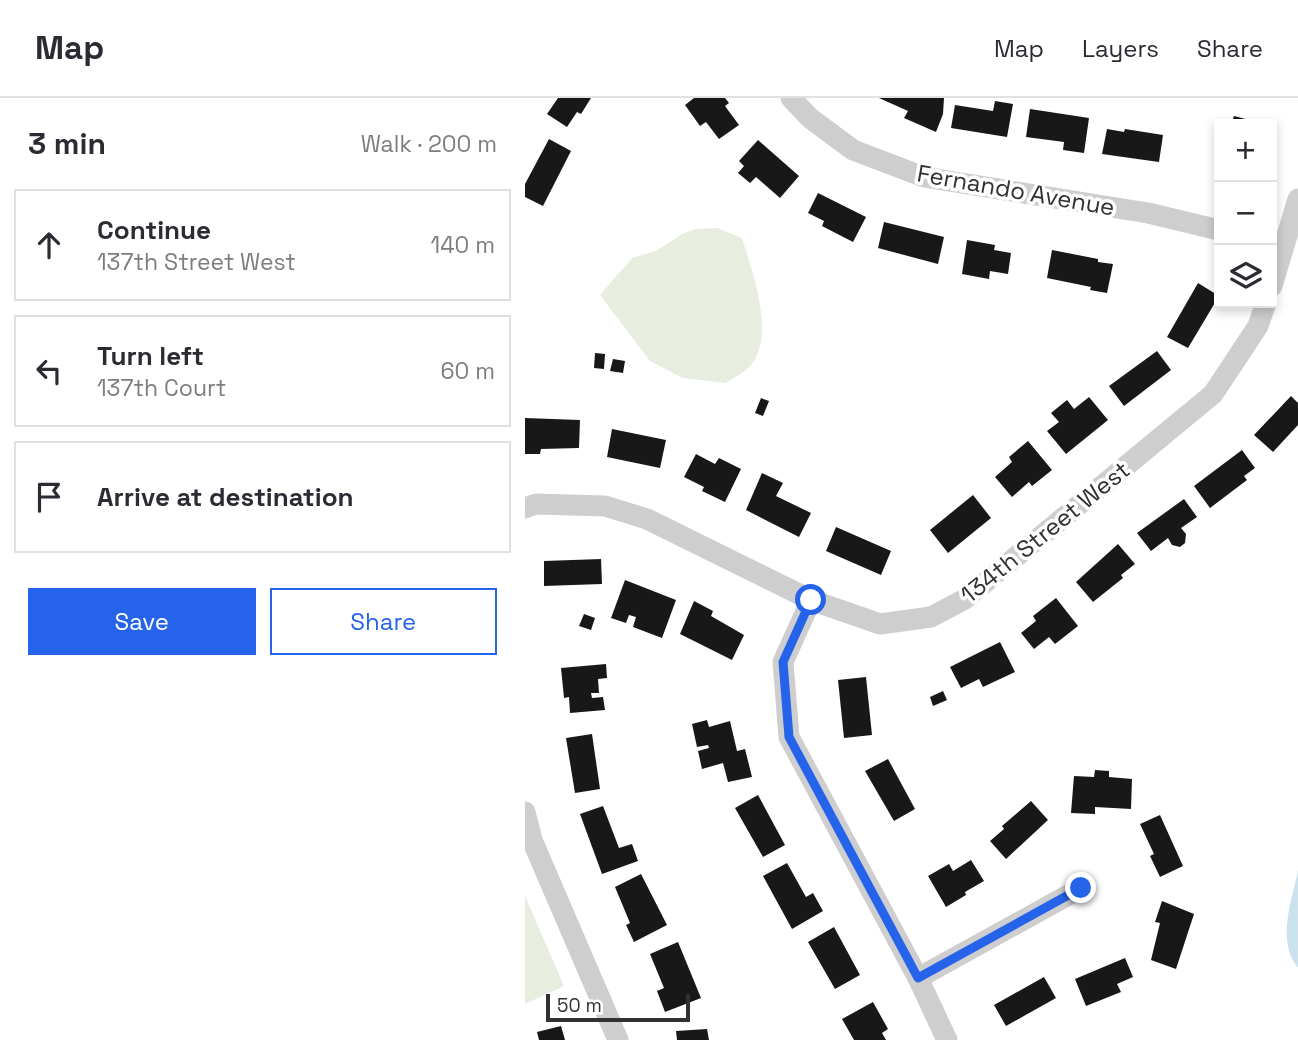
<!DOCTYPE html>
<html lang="en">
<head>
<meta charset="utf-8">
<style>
	body { margin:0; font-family:"Space Grotesk",sans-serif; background:#f7f7f7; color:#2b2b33 }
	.controls { position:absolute; right:21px; top:21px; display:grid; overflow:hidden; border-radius:0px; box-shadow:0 4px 10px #0003 }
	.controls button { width:63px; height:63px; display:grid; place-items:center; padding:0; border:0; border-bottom:2px solid #e1e1e2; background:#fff; color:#2b2b33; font:35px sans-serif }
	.scale { position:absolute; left:21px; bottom:18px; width:144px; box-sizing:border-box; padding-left:7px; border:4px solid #313131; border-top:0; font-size:19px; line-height:24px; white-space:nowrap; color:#313131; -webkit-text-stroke:5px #fff; paint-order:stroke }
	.stop { position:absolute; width:21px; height:21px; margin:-16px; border:5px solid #2563eb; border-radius:50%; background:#fff }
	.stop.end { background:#2563eb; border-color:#fff; box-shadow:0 2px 7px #0008 }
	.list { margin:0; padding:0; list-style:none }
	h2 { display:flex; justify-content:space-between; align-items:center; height:91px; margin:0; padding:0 28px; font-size:30px }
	h2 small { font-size:23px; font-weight:400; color:#7c7c81 }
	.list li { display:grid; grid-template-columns:46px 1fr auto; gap:21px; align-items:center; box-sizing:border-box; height:112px; margin:0 14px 14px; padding:0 14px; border:2px solid #e1e1e2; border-radius:0px }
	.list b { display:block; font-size:26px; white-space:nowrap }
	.list p { margin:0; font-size:23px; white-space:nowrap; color:#7c7c81 }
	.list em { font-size:23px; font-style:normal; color:#7c7c81 }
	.actions { display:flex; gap:14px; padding:21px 28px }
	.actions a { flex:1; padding:16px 0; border:2px solid #2563eb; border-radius:0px; text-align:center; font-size:24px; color:#2563eb }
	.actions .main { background:#2563eb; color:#fff }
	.icon { flex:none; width:38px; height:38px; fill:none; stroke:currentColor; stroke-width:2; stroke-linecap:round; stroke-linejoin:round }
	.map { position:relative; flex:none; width:773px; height:942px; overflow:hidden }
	header { display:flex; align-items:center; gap:42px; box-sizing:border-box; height:98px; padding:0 35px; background:#fff; border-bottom:2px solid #e1e1e2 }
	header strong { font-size:33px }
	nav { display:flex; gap:38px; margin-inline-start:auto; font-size:24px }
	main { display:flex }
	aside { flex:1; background:#fff }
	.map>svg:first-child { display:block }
	.green { fill:#e7eddf }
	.water { fill:#cbe1ed }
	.building { fill:#181818 }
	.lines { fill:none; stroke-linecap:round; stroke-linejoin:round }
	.minor { stroke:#cecece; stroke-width:21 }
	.route { stroke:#2563eb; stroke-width:9 }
	.labels { text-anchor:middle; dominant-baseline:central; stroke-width:7; stroke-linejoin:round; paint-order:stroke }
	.street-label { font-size:24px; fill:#313131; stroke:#fff }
</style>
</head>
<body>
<header>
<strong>Map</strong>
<nav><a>Map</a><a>Layers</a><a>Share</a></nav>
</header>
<main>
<aside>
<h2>3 min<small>Walk · 200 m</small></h2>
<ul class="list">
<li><svg class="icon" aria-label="ahead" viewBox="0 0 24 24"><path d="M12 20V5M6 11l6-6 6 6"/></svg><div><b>Continue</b><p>137th Street West</p></div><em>140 m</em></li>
<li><svg class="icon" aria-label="left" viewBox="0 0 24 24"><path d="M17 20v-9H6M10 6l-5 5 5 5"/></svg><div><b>Turn left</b><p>137th Court</p></div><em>60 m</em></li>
<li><svg class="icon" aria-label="arrive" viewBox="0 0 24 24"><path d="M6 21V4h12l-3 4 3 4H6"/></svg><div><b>Arrive at destination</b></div></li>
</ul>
<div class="actions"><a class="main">Save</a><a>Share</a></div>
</aside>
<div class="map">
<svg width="773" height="942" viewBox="0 0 773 942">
	<rect width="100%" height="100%" fill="#fff"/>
	<g class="green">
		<path d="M 192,130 L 217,140 C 227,173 253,242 223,270 C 217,276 207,281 200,285 L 158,280 L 125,263 L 75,197 L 107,160 L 131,153 L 159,135 L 171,131 Z"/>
		<path d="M 0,798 L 39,888 L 0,906 Z"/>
	</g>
	<path class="water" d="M 773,772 L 773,870 C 751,842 767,803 773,772 Z"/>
	<g class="building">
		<path d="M 33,0 L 66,0 L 56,16 L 52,14 L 42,29 L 22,16 Z"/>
		<path d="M 169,0 L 200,0 L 204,5 L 200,8 L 214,27 L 194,41 L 181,24 L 175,28 L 160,7 Z"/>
		<path d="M 354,0 L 419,0 L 418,16 L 411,34 L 379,20 L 383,13 Z"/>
		<path d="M 470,3 L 488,6 L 482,39 L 426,30 L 430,7 L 468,13 Z"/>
		<path d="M 505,11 L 564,20 L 559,55 L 538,52 L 539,44 L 501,39 Z"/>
		<path d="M 709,18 L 736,25 L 736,26 L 706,26 Z"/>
		<path d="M 582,31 L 599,34 L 600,31 L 638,37 L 634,64 L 577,56 Z"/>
		<path d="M 24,41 L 46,53 L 18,108 L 0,99 L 0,86 Z"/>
		<path d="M 233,42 L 274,78 L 255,100 L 231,79 L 225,85 L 213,75 L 219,68 L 214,63 Z"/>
		<path d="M 293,95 L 341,119 L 328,144 L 297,128 L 299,123 L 283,115 Z"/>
		<path d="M 359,124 L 419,139 L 413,166 L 353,150 Z"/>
		<path d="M 442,142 L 470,147 L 469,152 L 486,155 L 483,176 L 465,173 L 464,181 L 437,176 Z"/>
		<path d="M 527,152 L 573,161 L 573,164 L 588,166 L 582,195 L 565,192 L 566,189 L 522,180 Z"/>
		<path d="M 673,185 L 694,198 L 663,250 L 642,239 Z"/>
		<path d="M 632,253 L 646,272 L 599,308 L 584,288 Z"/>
		<path d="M 70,255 L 80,256 L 79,271 L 69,270 Z"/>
		<path d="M 88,261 L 100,263 L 98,275 L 85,273 Z"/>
		<path d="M 766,298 L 773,305 L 773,327 L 748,354 L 729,337 Z"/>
		<path d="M 564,299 L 583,322 L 541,356 L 522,333 L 534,324 L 526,315 L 542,302 L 549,311 Z"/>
		<path d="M 236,300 L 244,303 L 238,318 L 230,315 Z"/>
		<path d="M 0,320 L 55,322 L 54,350 L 16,351 L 15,356 L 0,356 Z"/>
		<path d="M 87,331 L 141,342 L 135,370 L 82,359 Z"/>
		<path d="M 503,343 L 527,372 L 507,388 L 504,384 L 487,399 L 470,379 L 487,364 L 484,359 Z"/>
		<path d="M 717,352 L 730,370 L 719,378 L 722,382 L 685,410 L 669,388 Z"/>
		<path d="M 171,356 L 190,366 L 194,360 L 216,371 L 200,404 L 177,393 L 179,389 L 159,379 Z"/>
		<path d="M 237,375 L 258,385 L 251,398 L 286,415 L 274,439 L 221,412 Z"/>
		<path d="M 448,397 L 466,420 L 423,455 L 405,432 Z"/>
		<path d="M 659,401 L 672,419 L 656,430 L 661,436 L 660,445 L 655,449 L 647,447 L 643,440 L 626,453 L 612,435 Z"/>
		<path d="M 311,429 L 366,453 L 356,477 L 301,453 Z"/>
		<path d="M 593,446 L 610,466 L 596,477 L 598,480 L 568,504 L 551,484 Z"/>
		<path d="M 76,461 L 77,486 L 19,488 L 19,463 Z"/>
		<path d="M 100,482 L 151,502 L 137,540 L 108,529 L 111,519 L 104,517 L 101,525 L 86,520 Z"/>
		<path d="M 531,500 L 553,528 L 530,546 L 524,539 L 509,551 L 496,535 L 511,523 L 508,518 Z"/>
		<path d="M 169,503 L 188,513 L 186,518 L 219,537 L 207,562 L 155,536 Z"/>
		<path d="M 59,516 L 70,520 L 66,532 L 54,528 Z"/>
		<path d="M 475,544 L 490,574 L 458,589 L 454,581 L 436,590 L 425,569 Z"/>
		<path d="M 81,566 L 82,580 L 73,581 L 74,595 L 66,595 L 67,600 L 78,599 L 80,612 L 45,615 L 44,599 L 39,600 L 36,570 Z"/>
		<path d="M 341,579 L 347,637 L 319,640 L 313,582 Z"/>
		<path d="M 418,593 L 422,602 L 408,608 L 405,599 Z"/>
		<path d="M 182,622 L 184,629 L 205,623 L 212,653 L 220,651 L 227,679 L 203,684 L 198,665 L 177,671 L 173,653 L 184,650 L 183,647 L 172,649 L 167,626 Z"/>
		<path d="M 67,636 L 75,691 L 50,695 L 41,640 Z"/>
		<path d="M 363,661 L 390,711 L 369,723 L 340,673 Z"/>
		<path d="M 570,672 L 584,673 L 584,679 L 607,681 L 606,711 L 570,709 L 570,716 L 546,715 L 549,678 L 569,679 Z"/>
		<path d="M 233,697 L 260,747 L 238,759 L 210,710 Z"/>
		<path d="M 506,703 L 523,722 L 481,761 L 465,743 L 479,731 L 477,728 Z"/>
		<path d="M 78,708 L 94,750 L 107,746 L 113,763 L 77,776 L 55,716 Z"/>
		<path d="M 635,717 L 658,768 L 635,779 L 625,758 L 629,756 L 615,726 Z"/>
		<path d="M 446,762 L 459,783 L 440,794 L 441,797 L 421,809 L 403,778 L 424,766 L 428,773 Z"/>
		<path d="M 262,765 L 281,799 L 288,795 L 298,813 L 267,831 L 238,778 Z"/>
		<path d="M 116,776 L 142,827 L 109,844 L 101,827 L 105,825 L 90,789 Z"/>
		<path d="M 637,803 L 669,816 L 651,871 L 626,862 L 635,825 L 630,824 Z"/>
		<path d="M 309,829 L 335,877 L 310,891 L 283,844 Z"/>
		<path d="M 153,844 L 176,900 L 140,914 L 132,893 L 139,890 L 125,856 Z"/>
		<path d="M 600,860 L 608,879 L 592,886 L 596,894 L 561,908 L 550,881 Z"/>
		<path d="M 519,879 L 531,900 L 481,928 L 469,907 Z"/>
		<path d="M 348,904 L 363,931 L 357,935 L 361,942 L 329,942 L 317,921 Z"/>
		<path d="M 36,928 L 40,942 L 14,942 L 12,934 Z"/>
		<path d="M 182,931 L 184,942 L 152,942 L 151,933 Z"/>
	</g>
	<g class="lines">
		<g class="minor">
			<path d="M 266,0 L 285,20 L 328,52 L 399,79 L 623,115 L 694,132"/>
			<path d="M 747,188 L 773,101"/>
			<path d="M 0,410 L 11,406 L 80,408 L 122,421 L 286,502 L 355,526 L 406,519 L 440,501 L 688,296 L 733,228 L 741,205"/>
			<path d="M 286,502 L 258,564 L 264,639 L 393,880 L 422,942"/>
			<path d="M 0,714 L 7,742 L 93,942"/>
			<path d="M 393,880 L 556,790"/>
		</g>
	</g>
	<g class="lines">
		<path class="route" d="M 286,502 L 258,564 L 264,639 L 393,880 L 556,790"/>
	</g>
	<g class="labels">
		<g class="street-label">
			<text transform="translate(491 92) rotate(10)">Fernando Avenue</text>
			<text transform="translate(520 434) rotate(-39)">134th Street West</text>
		</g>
	</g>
</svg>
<div class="controls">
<button>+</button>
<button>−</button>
<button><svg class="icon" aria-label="layers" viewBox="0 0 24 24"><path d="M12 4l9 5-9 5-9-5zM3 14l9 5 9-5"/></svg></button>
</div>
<div class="scale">50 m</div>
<div class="stop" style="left:286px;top:502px"></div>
<div class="stop end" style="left:556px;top:790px"></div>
</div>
</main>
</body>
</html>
